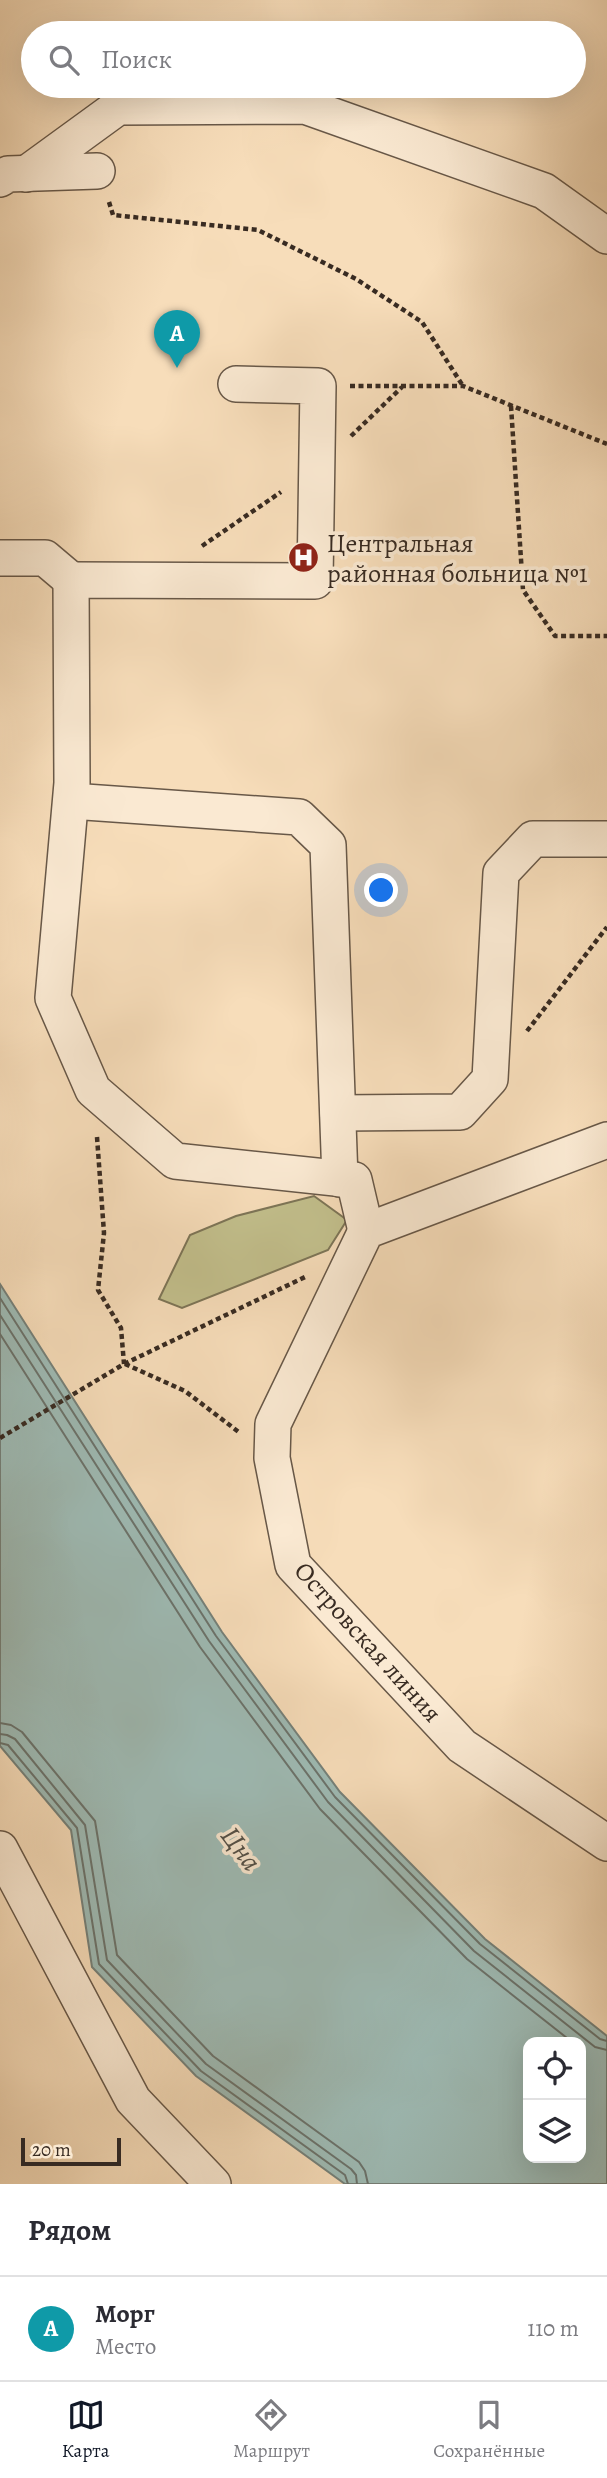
<!DOCTYPE html>
<html lang="ru">
<head>
<meta charset="utf-8">
<style>
	body { margin:0; font-family:Alegreya,serif; background:#f2f2f3; color:#2b2b33 }
	.controls { position:absolute; right:21px; bottom:21px; display:grid; overflow:hidden; border-radius:14px; box-shadow:0 7px 28px #0002 }
	.controls button { width:63px; height:63px; display:grid; place-items:center; padding:0; border:0; border-bottom:2px solid #e1e1e2; background:#fff; color:#2b2b33; font:35px sans-serif }
	.scale { position:absolute; left:21px; bottom:18px; width:100px; box-sizing:border-box; padding-left:7px; border:4px solid #382b22; border-top:0; font-size:19px; line-height:24px; white-space:nowrap; color:#382b22; -webkit-text-stroke:5px #fae9d2; paint-order:stroke }
	.you { position:absolute; left:382px; top:891px; width:24px; height:24px; margin:-18px; border:5px solid #fff; border-radius:50%; background:#1a73e8; box-shadow:0 0 0 10px #1a73e833 }
	.badge { display:grid; place-items:center; width:46px; height:46px; border-radius:50%; background:#111827; color:#fff; font-size:23px; font-weight:700 }
	.pin { position:absolute; translate:-50% -58px; filter:drop-shadow(0 2px 4px #0008) }
	.pin::after { content:''; position:absolute; top:37px; width:24px; height:21px; background:inherit; clip-path:polygon(0 0,100% 0,50% 100%) }
	.list { margin:0; padding:0; list-style:none }
	h2 { display:flex; justify-content:space-between; align-items:center; height:91px; margin:0; padding:0 28px; font-size:30px }
	h2 small { font-size:23px; font-weight:400; color:#7c7c81 }
	.list li { display:grid; grid-template-columns:46px 1fr auto; gap:21px; align-items:center; box-sizing:border-box; height:105px; padding:0 28px; border-top:2px solid #e1e1e2 }
	.list b { display:block; font-size:26px; white-space:nowrap }
	.list p { margin:0; font-size:23px; white-space:nowrap; color:#7c7c81 }
	.list em { font-size:23px; font-style:normal; color:#7c7c81 }
	.icon { flex:none; width:38px; height:38px; fill:none; stroke:currentColor; stroke-width:2; stroke-linecap:round; stroke-linejoin:round }
	.map { position:relative; flex:none; width:607px; height:2184px; overflow:hidden }
	.search { position:absolute; background:#fff; box-shadow:0 7px 28px #0002; left:21px; right:21px; top:21px; height:77px; display:flex; align-items:center; gap:18px; box-sizing:border-box; padding:0 24px; border-radius:38px; color:#7c7c81; font-size:26px }
	.sheet { height:196px; background:#fff }
	nav { display:flex; justify-content:space-around; align-items:center; box-sizing:border-box; height:98px; border-top:2px solid #e1e1e2; background:#fff; font-size:19px; color:#7c7c81 }
	nav a { display:grid; justify-items:center; gap:4px }
	nav .on { color:#111827 }
	.map>svg:first-child { display:block }
	.green { fill:#c2bf8c; stroke:#7d7557; stroke-width:2 }
	.water { fill:#9ebbb5; stroke:#75817a; stroke-width:2; fill-rule:evenodd }
	.lines { fill:none; stroke-linecap:round; stroke-linejoin:round }
	.shore { stroke:#6b736c; stroke-width:2 }
	.minor-casing { stroke:#685848; stroke-width:38 }
	.path { stroke:#382b22; stroke-width:4.5; stroke-dasharray:5 3.5; stroke-linecap:butt }
	.minor { stroke:#fae9d2; stroke-width:35 }
	.labels { text-anchor:middle; dominant-baseline:central; stroke-width:7; stroke-linejoin:round; paint-order:stroke }
	.poi-label { font-size:26px; fill:#382b22; stroke:#fae9d2; text-anchor:start }
	.street-label { font-size:26px; fill:#382b22; stroke:#fae9d2 }
	.water-label { font-size:28px; font-style:italic; fill:#524f47; stroke:#fae9d2 }
</style>
</head>
<body>
<div class="map">
<svg width="607" height="2184" viewBox="0 0 607 2184">
	<rect width="100%" height="100%" fill="#f7ddba"/>
	<filter id="stains"><feTurbulence type="fractalNoise" baseFrequency=".00286" numOctaves="4"/><feColorMatrix values="0 0 0 0 .2 0 0 0 0 .09 0 0 0 0 .02 0 0 0 .5 -.17"/></filter>
	<radialGradient id="worn" r=".72"><stop offset=".6" stop-color="#630" stop-opacity="0"/><stop offset="1" stop-color="#630" stop-opacity=".3"/></radialGradient>
	<path class="green" d="M 314,1196 L 347,1220 L 328,1250 L 182,1308 L 159,1299 L 190,1235 L 236,1216 Z"/>
	<path class="water" d="M 0,1284 L 222,1632 L 340,1792 L 485,1939 L 607,2036 L 607,2184 L 345,2184 L 196,2076 L 92,1967 L 71,1830 L 0,1746 ZM 528,2042 L 581,2042 L 581,2158 L 528,2158 Z"/>
	<g class="lines">
		<g class="shore">
			<path d="M 0,1298 L 216,1636 L 335,1797 L 480,1944 L 600,2039 L 607,2041"/>
			<path d="M 0,1315 L 209,1641 L 328,1802 L 474,1951 L 595,2047 L 607,2050"/>
			<path d="M 0,1334 L 200,1647 L 320,1809 L 467,1959 L 572,2042"/>
			<path d="M 0,1723 L 11,1725 L 22,1732 L 95,1821 L 117,1955 L 213,2056 L 359,2162 L 365,2171 L 368,2184"/>
			<path d="M 0,1734 L 7,1735 L 15,1739 L 85,1825 L 107,1960 L 206,2064 L 351,2169 L 356,2175 L 357,2184"/>
			<path d="M 0,1743 L 8,1745 L 77,1828 L 99,1964 L 201,2071 L 345,2175 L 348,2184"/>
		</g>
		<defs>
			<g id="minor">
				<path d="M 26,174 L 118,107 L 305,106 L 544,191 L 607,236"/>
				<path d="M 0,179 L 8,174 L 97,171"/>
				<path d="M 236,384 L 318,386 L 315,581 L 71,580 L 72,783 L 53,998 L 93,1090 L 175,1161 L 354,1180 L 366,1231"/>
				<path d="M 0,558 L 45,558 L 71,580"/>
				<path d="M 71,801 L 299,817 L 328,845 L 340,1179"/>
				<path d="M 338,1113 L 460,1112 L 490,1079 L 501,873 L 533,839 L 607,839"/>
				<path d="M 607,1140 L 366,1231 L 273,1424 L 272,1458 L 293,1565 L 462,1746 L 607,1843"/>
				<path d="M 0,1849 L 133,2100 L 213,2184"/>
			</g>
		</defs>
		<use href="#minor" class="minor-casing"/>
		<g class="path">
			<path d="M 109,202 L 113,215 L 258,230 L 356,279 L 422,322 L 463,386"/>
			<path d="M 350,386 L 463,386 L 607,444"/>
			<path d="M 511,406 L 523,590 L 555,636 L 607,636"/>
			<path d="M 351,436 L 402,387"/>
			<path d="M 202,546 L 281,492"/>
			<path d="M 527,1031 L 607,927"/>
			<path d="M 97,1137 L 104,1233 L 98,1290 L 121,1328 L 124,1364"/>
			<path d="M 125,1364 L 185,1391 L 240,1433"/>
			<path d="M 0,1438 L 124,1364 L 305,1277"/>
		</g>
		<use href="#minor" class="minor"/>
	</g>
	<defs>
		<symbol id="hospital-disc" viewBox="-11 -11 22 22"><circle r="9.5" fill="#8f2418" stroke="#fae9d2"/><path d="M-5-5h3v3.5h4V-5h3V5h-3V1.5h-4V5h-3Z" fill="#fff"/></symbol>
	</defs>
	<g fill-rule="evenodd">
		<use href="#hospital-disc" x="286" y="540" width="35" height="35"/>
	</g>
	<g class="labels">
		<g class="poi-label">
			<text x="327" y="543">Центральная<tspan x="327" dy="30">районная больница №1</tspan></text>
		</g>
		<g class="street-label">
			<text transform="translate(368 1642) rotate(48)">Островская линия</text>
		</g>
		<g class="water-label">
			<text transform="translate(241 1849) rotate(53)">Цна</text>
		</g>
	</g>
	<rect width="100%" height="100%" filter="url(#stains)"/>
	<rect width="100%" height="100%" fill="url(#worn)"/>
</svg>
<div class="controls">
<button><svg class="icon" aria-label="locate" viewBox="0 0 24 24"><circle cx="12" cy="12" r="6"/><path d="M12 2v4M12 18v4M2 12h4M18 12h4"/></svg></button>
<button><svg class="icon" aria-label="layers" viewBox="0 0 24 24"><path d="M12 4l9 5-9 5-9-5zM3 14l9 5 9-5"/></svg></button>
</div>
<div class="scale">20 m</div>
<div class="you"></div>
<div class="pin badge" style="left:177px;top:368px;background:#0f9aa8">A</div>
<div class="search"><svg class="icon" aria-label="search" viewBox="0 0 24 24"><circle cx="10" cy="10" r="6"/><path d="M15 15l6 6"/></svg>Поиск</div>
</div>
<section class="sheet">
<h2>Рядом<small></small></h2>
<ul class="list">
<li><span class="badge" style="background:#0f9aa8">A</span><div><b>Морг</b><p>Место</p></div><em>110 m</em></li>
</ul>
</section>
<nav>
<a class="on"><svg class="icon" aria-label="map" viewBox="0 0 24 24"><path d="M3 6l6-2 6 2 6-2v14l-6 2-6-2-6 2zM9 4v14M15 6v14"/></svg>Карта</a>
<a><svg class="icon" aria-label="directions" viewBox="0 0 24 24"><path d="M12 3l9 9-9 9-9-9zM9 14v-3h6M13 9l2 2-2 2"/></svg>Маршрут</a>
<a><svg class="icon" aria-label="saved" viewBox="0 0 24 24"><path d="M7 4h10v16l-5-4-5 4z"/></svg>Сохранённые</a>
</nav>
</body>
</html>
